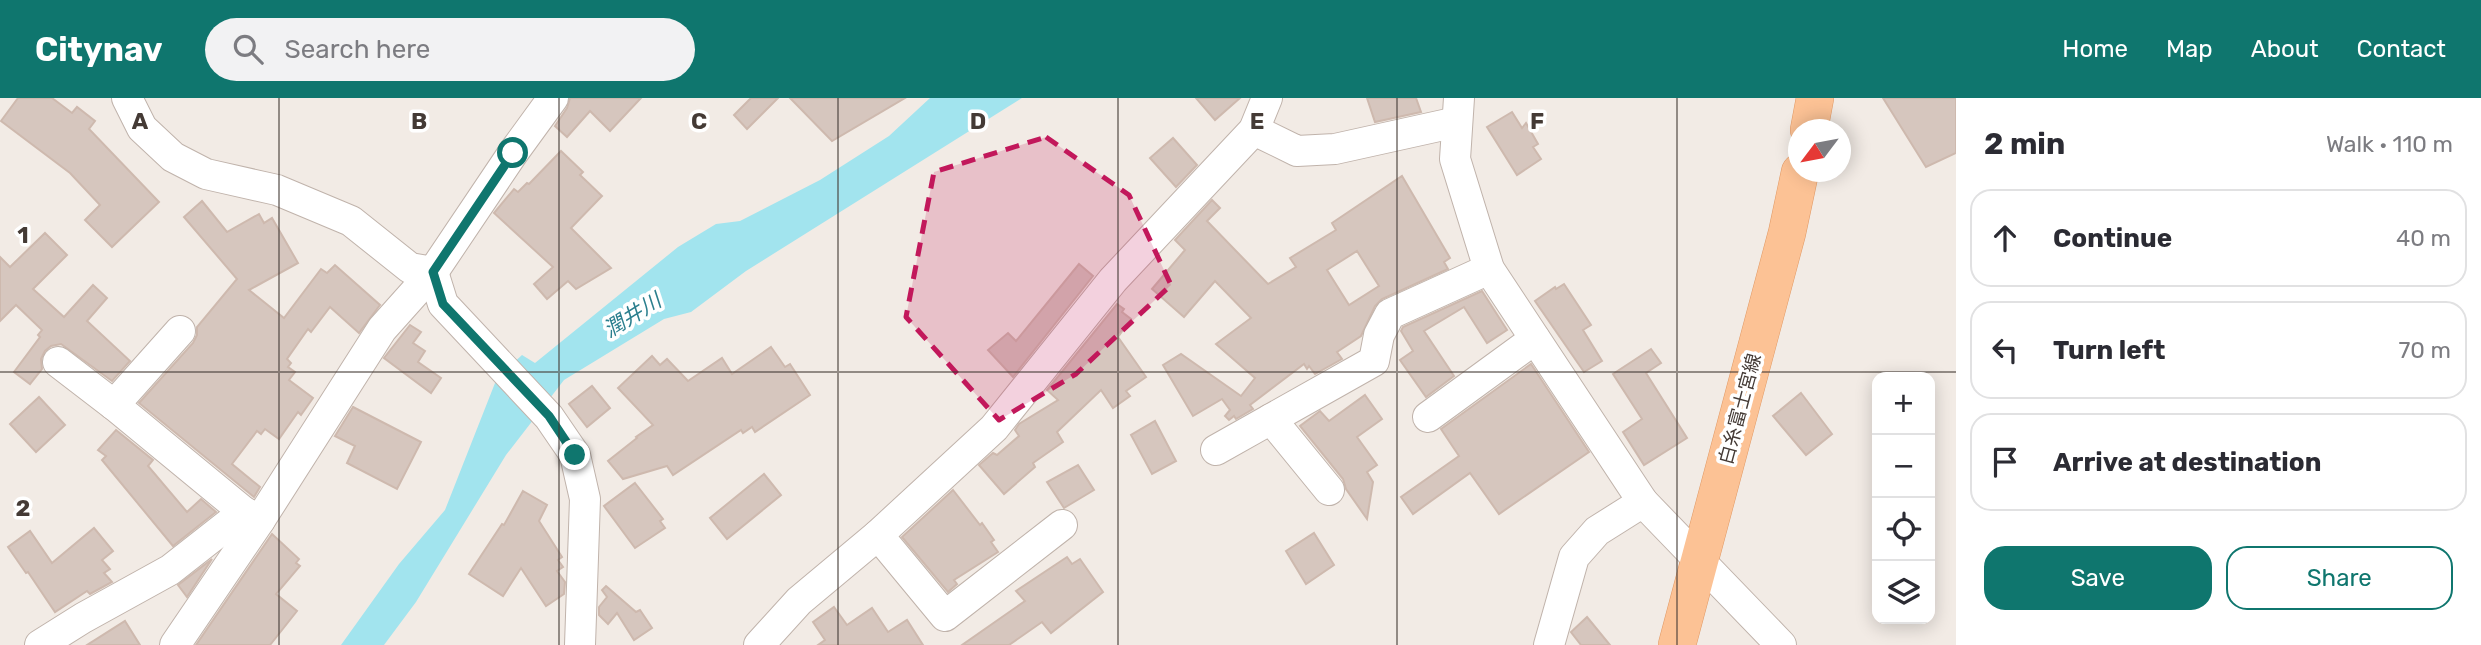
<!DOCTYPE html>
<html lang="en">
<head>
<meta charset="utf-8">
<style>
	body { margin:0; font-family:Rubik,"Noto Sans JP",sans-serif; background:#f2f2f3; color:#2b2b33 }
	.controls { position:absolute; right:21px; bottom:21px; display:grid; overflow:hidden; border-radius:14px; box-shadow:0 4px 18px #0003 }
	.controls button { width:63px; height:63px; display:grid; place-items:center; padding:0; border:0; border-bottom:2px solid #e1e1e2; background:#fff; color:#2b2b33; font:35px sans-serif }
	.compass { position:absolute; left:1788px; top:21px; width:63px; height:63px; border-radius:50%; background:#fff; box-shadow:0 4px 18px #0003; rotate:238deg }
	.stop { position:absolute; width:21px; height:21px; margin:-16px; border:5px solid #0f766e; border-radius:50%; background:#fff }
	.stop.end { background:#0f766e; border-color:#fff; box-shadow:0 2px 7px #0008 }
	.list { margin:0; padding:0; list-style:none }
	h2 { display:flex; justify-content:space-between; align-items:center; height:91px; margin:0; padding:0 28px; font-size:30px }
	h2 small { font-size:23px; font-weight:400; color:#7c7c81 }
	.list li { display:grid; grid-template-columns:46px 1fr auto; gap:21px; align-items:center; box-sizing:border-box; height:98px; margin:0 14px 14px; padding:0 14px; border:2px solid #e1e1e2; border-radius:21px }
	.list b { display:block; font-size:26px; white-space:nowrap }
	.list em { font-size:23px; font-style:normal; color:#7c7c81 }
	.actions { display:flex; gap:14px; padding:21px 28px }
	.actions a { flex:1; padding:16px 0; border:2px solid #0f766e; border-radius:21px; text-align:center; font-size:24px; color:#0f766e }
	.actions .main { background:#0f766e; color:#fff }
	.icon { flex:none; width:38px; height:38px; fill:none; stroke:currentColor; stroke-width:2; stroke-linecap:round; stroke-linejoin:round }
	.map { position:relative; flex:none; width:1956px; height:547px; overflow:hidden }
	header { display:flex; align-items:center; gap:42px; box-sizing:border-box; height:98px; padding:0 35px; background:#0f766e; color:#fff }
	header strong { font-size:33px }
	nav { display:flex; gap:38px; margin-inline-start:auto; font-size:24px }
	.search { width:490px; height:63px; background:#f2f2f3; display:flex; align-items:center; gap:18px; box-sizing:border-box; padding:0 24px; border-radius:38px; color:#7c7c81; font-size:26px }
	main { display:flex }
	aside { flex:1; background:#fff }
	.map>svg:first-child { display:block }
	.water { fill:#a2e4ee }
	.building { fill:#d6c6be; stroke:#ceb9ae; stroke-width:2; fill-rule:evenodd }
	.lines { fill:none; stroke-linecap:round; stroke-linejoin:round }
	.minor-casing { stroke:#c0b3ab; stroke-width:32 }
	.major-casing { stroke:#e09965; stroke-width:38 }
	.minor { stroke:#fff; stroke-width:30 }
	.major { stroke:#fcc295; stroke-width:37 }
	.route { stroke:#0f766e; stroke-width:9 }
	.marked { fill:#c2185b; fill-opacity:0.2; stroke:#c2185b; stroke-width:5; stroke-dasharray:14 9; stroke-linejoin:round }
	.grid { fill:none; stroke:#443a35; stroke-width:2; stroke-opacity:0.55 }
	.labels { text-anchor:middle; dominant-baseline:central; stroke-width:7; stroke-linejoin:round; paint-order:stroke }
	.street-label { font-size:19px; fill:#443a35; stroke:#fff }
	.water-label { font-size:21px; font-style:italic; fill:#2b7f8e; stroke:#fff }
	.grid-label { font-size:23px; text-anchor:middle; font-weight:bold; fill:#443a35; stroke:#fff; stroke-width:7; stroke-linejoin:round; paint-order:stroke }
</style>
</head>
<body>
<header>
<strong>Citynav</strong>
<div class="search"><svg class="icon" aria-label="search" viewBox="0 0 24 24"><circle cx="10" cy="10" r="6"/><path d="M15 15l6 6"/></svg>Search here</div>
<nav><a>Home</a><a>Map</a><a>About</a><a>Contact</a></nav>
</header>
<main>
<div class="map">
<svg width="1956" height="547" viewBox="0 0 1956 547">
	<rect width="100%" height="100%" fill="#f2ebe5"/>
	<path class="water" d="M 930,0 L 1022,0 L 746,173 L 691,214 L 664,221 L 564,282 L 506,357 L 416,504 L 384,547 L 341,547 L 399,466 L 445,412 L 497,280 L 522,257 L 535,265 L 678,149 L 716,126 L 740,123 L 820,82 L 889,38 Z"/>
	<g class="building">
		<path d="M 18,0 L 52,0 L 72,15 L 77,9 L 95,23 L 89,31 L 159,104 L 112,149 L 85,122 L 100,107 L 70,75 L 1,23 Z"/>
		<path d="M 570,0 L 641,0 L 610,33 L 590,13 L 567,39 L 555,28 L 567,10 Z"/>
		<path d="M 751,0 L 778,0 L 747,31 L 734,17 Z"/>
		<path d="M 790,0 L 905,0 L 832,43 Z"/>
		<path d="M 1196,0 L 1240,0 L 1215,22 Z"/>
		<path d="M 1367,0 L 1416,0 L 1421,14 L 1375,24 Z"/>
		<path d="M 1883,0 L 1956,0 L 1956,55 L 1926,69 Z"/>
		<path d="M 1512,14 L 1522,30 L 1526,25 L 1538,46 L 1533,49 L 1541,61 L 1517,77 L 1487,29 Z"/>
		<path d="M 1173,40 L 1197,67 L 1176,89 L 1150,60 Z"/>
		<path d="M 561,53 L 583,74 L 580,77 L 602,98 L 571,130 L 611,170 L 576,191 L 568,183 L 547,201 L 534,186 L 553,169 L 494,115 L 514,91 L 518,94 L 527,85 L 529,86 Z"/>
		<path d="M 1402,78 L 1450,160 L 1444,164 L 1448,171 L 1382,201 L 1375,208 L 1361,238 L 1337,254 L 1342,261 L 1315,276 L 1309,268 L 1307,271 L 1304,266 L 1250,307 L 1253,311 L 1236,321 L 1234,318 L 1229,322 L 1225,318 L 1230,312 L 1222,301 L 1193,318 L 1163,267 L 1181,256 L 1241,298 L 1255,280 L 1216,246 L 1251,220 L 1215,183 L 1184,219 L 1152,191 L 1185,152 L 1175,142 L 1212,102 L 1220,110 L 1207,123 L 1268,186 L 1296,169 L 1290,160 L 1336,132 L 1332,125 ZM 1357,153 L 1379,188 L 1349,207 L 1327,172 Z"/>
		<path d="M 202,103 L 227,134 L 259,116 L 264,125 L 272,120 L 298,165 L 249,192 L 284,220 L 321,171 L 327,175 L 335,167 L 380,207 L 359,235 L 330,209 L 311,234 L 308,231 L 287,261 L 291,265 L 288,269 L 295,274 L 289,282 L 313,300 L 301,317 L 298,314 L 279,341 L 265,331 L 261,336 L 257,333 L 232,366 L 260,389 L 254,399 L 139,305 L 193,245 L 197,237 L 197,229 L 237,181 L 184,119 Z"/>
		<path d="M 45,135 L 67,157 L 33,191 L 64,219 L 93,187 L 107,200 L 87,223 L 130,263 L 112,283 L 61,246 L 51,248 L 45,253 L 41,261 L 42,271 L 30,286 L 14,274 L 40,239 L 38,237 L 42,232 L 16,207 L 0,223 L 0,159 L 10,169 Z"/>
		<path d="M 1079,166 L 1093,178 L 1013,279 L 988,252 L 1008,235 L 1016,243 Z"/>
		<path d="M 1564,186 L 1591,227 L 1583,232 L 1602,263 L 1584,274 L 1535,203 L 1555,189 L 1556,191 Z"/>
		<path d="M 1482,193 L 1507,232 L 1487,245 L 1464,209 L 1424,233 L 1454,278 L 1426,299 L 1400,262 L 1413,253 L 1401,233 L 1403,229 Z"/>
		<path d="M 1117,206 L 1124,211 L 1122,214 L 1131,221 L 1118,239 L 1146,279 L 1126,293 L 1130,298 L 1113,310 L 1101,292 L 1057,334 L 1063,344 L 1033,365 L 1035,369 L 1004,396 L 979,367 L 993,355 L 997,357 L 1019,338 L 1015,332 L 1019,326 L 1058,302 L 1047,292 Z"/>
		<path d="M 410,227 L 421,234 L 413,245 L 425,253 L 418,264 L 441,280 L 431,295 L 384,260 Z"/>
		<path d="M 771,249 L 785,269 L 790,266 L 810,297 L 755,334 L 752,329 L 743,335 L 741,332 L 673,377 L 667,368 L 623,381 L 608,363 L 637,340 L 636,339 L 653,327 L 618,290 L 652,258 L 660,267 L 667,261 L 688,283 L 722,260 L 732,276 Z"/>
		<path d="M 1651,251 L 1661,265 L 1646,275 L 1687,340 L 1644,367 L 1623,334 L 1642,321 L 1613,276 Z"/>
		<path d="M 1531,266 L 1589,354 L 1499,416 L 1470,375 L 1413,416 L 1401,399 L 1459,358 L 1441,331 Z"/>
		<path d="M 592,288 L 610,310 L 587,329 L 569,306 Z"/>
		<path d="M 1801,295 L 1832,336 L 1806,357 L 1773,318 Z"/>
		<path d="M 1365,297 L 1382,321 L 1357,339 L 1377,367 L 1367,374 L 1373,384 L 1367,421 L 1346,391 L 1343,381 L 1300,328 L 1320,313 L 1329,323 Z"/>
		<path d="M 39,299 L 65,327 L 36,354 L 10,326 Z"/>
		<path d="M 353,309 L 421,344 L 397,391 L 347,365 L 355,348 L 335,338 Z"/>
		<path d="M 1155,323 L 1176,363 L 1152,376 L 1131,337 Z"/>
		<path d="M 116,332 L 153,362 L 148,368 L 187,414 L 201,401 L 216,414 L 173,448 L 102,362 L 106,358 L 98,352 Z"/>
		<path d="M 1078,367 L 1094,392 L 1064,410 L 1047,384 Z"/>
		<path d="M 764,376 L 781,397 L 727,441 L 710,420 Z"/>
		<path d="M 635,385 L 663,421 L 660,423 L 665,430 L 635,450 L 604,408 Z"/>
		<path d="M 953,392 L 980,427 L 982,425 L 994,442 L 991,444 L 998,454 L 954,482 L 957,486 L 948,494 L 902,439 Z"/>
		<path d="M 523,393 L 547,407 L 539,423 L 562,459 L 558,462 L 563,469 L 557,473 L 565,484 L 564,496 L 546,508 L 521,470 L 503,498 L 469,476 L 502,426 L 504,427 Z"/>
		<path d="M 94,430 L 113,453 L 102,462 L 110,471 L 104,475 L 112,484 L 90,496 L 87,493 L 55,514 L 28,474 L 26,475 L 8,449 L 30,433 L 52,465 Z"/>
		<path d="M 1314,435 L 1334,467 L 1306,486 L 1286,453 Z"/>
		<path d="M 272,436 L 299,461 L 296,465 L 300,468 L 276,496 L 297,513 L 270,547 L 196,547 Z"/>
		<path d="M 1067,459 L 1072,466 L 1080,461 L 1103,494 L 1051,535 L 1042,524 L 1009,547 L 962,547 L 1025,503 L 1016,493 Z"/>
		<path d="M 212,461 L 187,499 L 178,487 Z"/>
		<path d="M 606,488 L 636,514 L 640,512 L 652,530 L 634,542 L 617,515 L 608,526 L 599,517 L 599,509 L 607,499 L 602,492 Z"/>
		<path d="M 834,509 L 847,527 L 872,510 L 888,534 L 907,522 L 923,547 L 818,547 L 825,542 L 813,524 Z"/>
		<path d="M 1587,519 L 1610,547 L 1581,547 L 1571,534 Z"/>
		<path d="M 125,523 L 140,547 L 87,547 Z"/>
	</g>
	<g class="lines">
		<defs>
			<g id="minor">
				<path d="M 127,0 L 142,30 L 173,59 L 206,76 L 277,92 L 351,123 L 410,170 L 433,174"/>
				<path d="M 1459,0 L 1455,61 L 1489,171 L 1643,404 L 1781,547"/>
				<path d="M 1254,32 L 1297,53 L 1335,51 L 1457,24"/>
				<path d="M 433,174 L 443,206 L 549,319 L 575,357 L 585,401 L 580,547"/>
				<path d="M 58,264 L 114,307 L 244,414"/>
				<path d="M 114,307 L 180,233"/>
				<path d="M 1428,319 L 1535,241"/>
				<path d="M 1271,321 L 1329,392"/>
				<path d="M 1216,352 L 1374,263 L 1379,237 L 1390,216 L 1489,171"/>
				<path d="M 878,437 L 945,518 L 1062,427"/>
				<path d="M 40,547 L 83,520 L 170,472 L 244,414 L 260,422 L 382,231 L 433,174 L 513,55 L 553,0"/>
				<path d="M 175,547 L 260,422"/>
				<path d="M 759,547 L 799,503 L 878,437 L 994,330 L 1113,182 L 1254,32 L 1267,0"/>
				<path d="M 1549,547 L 1574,459 L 1597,433 L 1643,404"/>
			</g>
			<g id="major">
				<path d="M 1809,32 L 1815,0"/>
				<path d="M 1677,547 L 1787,135 L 1800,74"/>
			</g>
		</defs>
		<use href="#minor" class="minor-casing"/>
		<use href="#major" class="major-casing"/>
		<use href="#minor" class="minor"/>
		<use href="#major" class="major"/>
	</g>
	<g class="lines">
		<path class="route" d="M 513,55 L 433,174 L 443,206 L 549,318 L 575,357"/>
	</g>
	<path class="marked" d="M 1046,39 L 1129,97 L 1171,187 L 1076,276 L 999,322 L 906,219 L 934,74 Z"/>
	<path class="grid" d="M 279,0 L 279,547M 559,0 L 559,547M 838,0 L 838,547M 1118,0 L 1118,547M 1397,0 L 1397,547M 1677,0 L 1677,547M 0,274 L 1956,274"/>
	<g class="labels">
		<g class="street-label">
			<text transform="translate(1740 311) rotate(-75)">白糸富士宮線</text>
		</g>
		<g class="water-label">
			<text transform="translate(632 217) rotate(-32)">潤井川</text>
		</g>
	</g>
	<g class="grid-label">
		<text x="140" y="31">A</text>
		<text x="419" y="31">B</text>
		<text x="699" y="31">C</text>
		<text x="978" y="31">D</text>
		<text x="1257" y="31">E</text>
		<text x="1537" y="31">F</text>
		<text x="23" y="145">1</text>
		<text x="23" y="418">2</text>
	</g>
</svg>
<div class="controls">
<button>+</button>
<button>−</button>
<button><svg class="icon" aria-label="locate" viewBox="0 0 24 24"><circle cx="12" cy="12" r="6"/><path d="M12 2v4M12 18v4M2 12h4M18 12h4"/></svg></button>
<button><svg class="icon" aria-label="layers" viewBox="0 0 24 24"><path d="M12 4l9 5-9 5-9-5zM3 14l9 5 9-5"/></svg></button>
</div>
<svg class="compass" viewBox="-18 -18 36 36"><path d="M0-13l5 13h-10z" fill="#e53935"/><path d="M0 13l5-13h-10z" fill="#7c7c81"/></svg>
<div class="stop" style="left:513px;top:55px"></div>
<div class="stop end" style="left:575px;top:357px"></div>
</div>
<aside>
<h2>2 min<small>Walk · 110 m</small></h2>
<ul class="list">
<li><svg class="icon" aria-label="ahead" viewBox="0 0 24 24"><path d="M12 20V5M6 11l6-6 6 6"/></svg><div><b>Continue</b></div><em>40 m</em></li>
<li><svg class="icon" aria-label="left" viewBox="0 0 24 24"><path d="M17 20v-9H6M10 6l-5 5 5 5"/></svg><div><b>Turn left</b></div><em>70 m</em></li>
<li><svg class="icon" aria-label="arrive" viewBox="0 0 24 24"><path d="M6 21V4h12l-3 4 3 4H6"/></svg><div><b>Arrive at destination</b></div></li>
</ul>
<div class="actions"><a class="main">Save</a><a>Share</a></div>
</aside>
</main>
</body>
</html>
